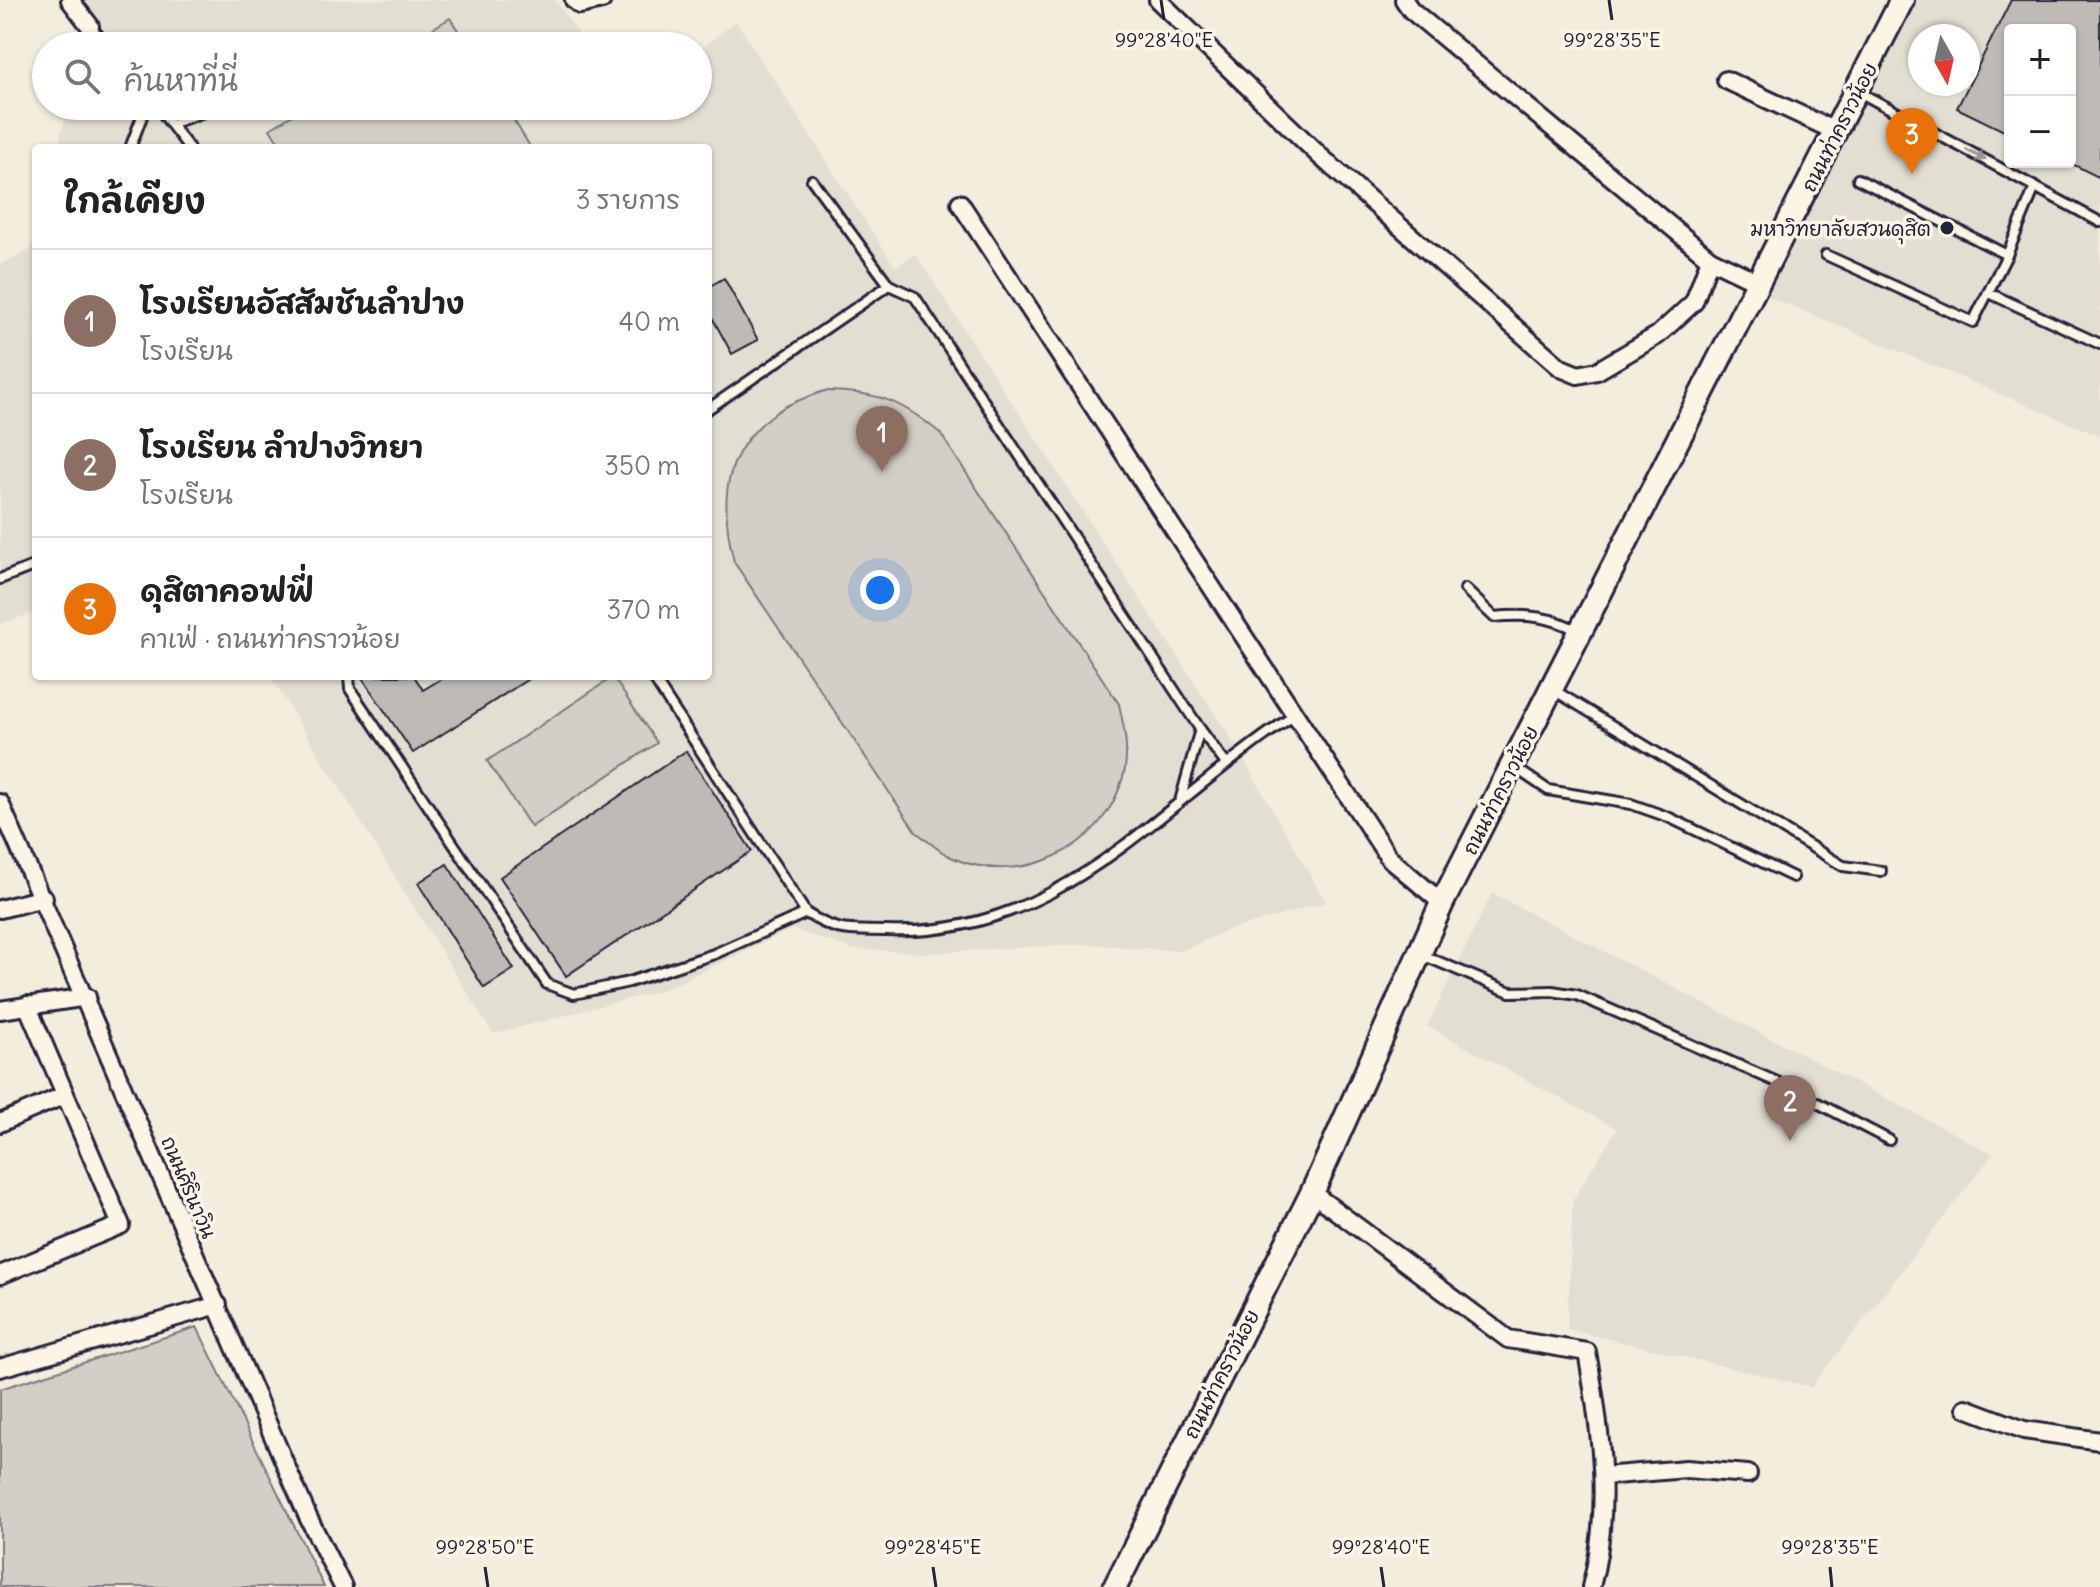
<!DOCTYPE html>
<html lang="th">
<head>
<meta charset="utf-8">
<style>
	body { margin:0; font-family:Delius,"Playpen Sans Thai",sans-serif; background:#f6f6f6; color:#222 }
	.controls { position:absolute; right:24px; top:24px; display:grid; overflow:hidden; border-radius:8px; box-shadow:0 2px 6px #0004 }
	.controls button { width:72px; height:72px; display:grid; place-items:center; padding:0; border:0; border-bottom:2px solid #e0e0e0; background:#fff; color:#222; font:40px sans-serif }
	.compass { position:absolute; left:1908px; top:24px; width:72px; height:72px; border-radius:50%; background:#fff; box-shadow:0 2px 6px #0004; rotate:172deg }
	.you { position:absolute; left:880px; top:590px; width:28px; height:28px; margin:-20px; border:6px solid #fff; border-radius:50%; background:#1a73e8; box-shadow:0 0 0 12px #1a73e833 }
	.badge { display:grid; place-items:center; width:52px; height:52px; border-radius:50%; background:#22223b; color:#fff; font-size:26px; font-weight:700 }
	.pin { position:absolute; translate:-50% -66px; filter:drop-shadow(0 2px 4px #0008) }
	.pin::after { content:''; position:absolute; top:42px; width:28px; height:24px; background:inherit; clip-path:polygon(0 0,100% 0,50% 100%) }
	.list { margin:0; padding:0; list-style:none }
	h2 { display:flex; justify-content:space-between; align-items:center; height:104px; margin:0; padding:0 32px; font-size:34px }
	h2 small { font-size:26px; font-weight:400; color:#767676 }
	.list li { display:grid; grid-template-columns:52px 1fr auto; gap:24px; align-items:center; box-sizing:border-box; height:144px; padding:0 32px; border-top:2px solid #e0e0e0 }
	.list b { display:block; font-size:30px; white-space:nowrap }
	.list p { margin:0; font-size:26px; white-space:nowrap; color:#767676 }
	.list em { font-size:26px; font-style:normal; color:#767676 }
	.icon { flex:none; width:44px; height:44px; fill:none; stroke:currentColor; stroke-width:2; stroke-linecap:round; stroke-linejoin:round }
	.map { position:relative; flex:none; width:2100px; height:1587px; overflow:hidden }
	.search { position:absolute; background:#fff; box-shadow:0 2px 6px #0004; left:32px; top:32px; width:680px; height:88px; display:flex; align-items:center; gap:20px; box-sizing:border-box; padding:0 28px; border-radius:44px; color:#767676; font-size:30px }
	.panel { position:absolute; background:#fff; box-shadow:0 2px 6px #0004; left:32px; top:144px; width:680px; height:536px; border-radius:8px }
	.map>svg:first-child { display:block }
	.built { fill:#e3ded2; fill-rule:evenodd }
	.green { fill:#d4cfc6; stroke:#7b7880; stroke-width:2 }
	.building { fill:#bfbab6; stroke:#22223b; stroke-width:2 }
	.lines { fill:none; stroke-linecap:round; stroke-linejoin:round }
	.lane-casing { stroke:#22223b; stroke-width:14 }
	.street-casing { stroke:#22223b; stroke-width:22 }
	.secondary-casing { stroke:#22223b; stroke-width:28 }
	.lane { stroke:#fcf5e5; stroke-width:8 }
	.street { stroke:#fcf5e5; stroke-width:16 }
	.secondary { stroke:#fcf5e5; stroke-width:22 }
	.oneway { fill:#9a9698 }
	.ticks { fill:none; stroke:#22223b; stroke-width:3 }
	.poi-dot { fill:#22223b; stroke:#fcf5e5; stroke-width:3 }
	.labels { text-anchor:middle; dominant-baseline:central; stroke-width:7; stroke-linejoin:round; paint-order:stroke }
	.street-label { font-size:20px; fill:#22223b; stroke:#fcf5e5 }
	.poi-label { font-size:20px; fill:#22223b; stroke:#fcf5e5; text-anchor:end }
	.ticks-label { font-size:20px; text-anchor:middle; fill:#22223b; stroke:#fcf5e5; stroke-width:7; stroke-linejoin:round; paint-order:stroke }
</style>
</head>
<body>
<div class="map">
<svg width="2100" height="1587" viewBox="0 0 2100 1587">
	<rect width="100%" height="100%" fill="#f3edde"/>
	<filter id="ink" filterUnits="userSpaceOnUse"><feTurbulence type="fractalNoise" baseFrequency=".0125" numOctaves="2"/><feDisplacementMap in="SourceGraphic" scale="16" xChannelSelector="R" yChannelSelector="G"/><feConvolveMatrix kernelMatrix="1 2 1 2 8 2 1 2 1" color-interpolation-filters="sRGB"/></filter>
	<g filter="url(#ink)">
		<g class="built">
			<path d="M 69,0 L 555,0 L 587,46 L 85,46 L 90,25 Z"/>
			<path d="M 1904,0 L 2100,0 L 2100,436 L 1763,294 ZM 2010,30 L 2070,30 L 2070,162 L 2010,162 ZM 1920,36 L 1968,36 L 1968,84 L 1920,84 Z"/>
			<path d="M 736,21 L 895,267 L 915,254 L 1234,743 L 1326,902 L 1223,932 L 1181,951 L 1085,944 L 928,953 L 852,949 L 792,929 L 663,990 L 493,1034 L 270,676 L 708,676 L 708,148 L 57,148 L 69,106 L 698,106 L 698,51 Z"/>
			<path d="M 36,229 L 36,612 L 0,624 L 0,264 L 30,250 Z"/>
			<path d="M 1492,893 L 1993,1154 L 1811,1387 L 1567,1329 L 1573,1199 L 1617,1129 L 1427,1026 Z"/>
		</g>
		<g class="green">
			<path d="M 450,18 L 468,46 L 404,46 Z"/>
			<path d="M 307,106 L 505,106 L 531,148 L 282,148 L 270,129 Z"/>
			<path d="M 824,391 C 877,392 899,399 940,433 L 1119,704 C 1124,727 1130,753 1123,777 C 1104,849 1019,889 951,857 C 939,852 927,840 916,832 L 734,562 C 719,501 722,450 778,411 C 790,402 809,397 824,391 Z"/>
			<path d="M 613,677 L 657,743 L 531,827 L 487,761 Z"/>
			<path d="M 197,1327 L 324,1587 L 0,1587 L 0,1389 Z"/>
		</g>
		<g class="building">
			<path d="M 2011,0 L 2100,0 L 2100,178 L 2070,163 L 2070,30 L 2010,30 L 2010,134 L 1957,108 Z"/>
			<path d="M 724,278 L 758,340 L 732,354 L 708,310 L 708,287 Z"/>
			<path d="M 361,676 L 414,676 L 423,690 L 446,676 L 533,676 L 413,753 Z"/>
			<path d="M 686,751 L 752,851 L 566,976 L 500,877 Z"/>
			<path d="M 447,864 L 514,969 L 484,988 L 418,883 Z"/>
		</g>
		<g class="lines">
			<defs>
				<g id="lane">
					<path d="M 90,26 L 108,46"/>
					<path d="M 1859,92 L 2100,222"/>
					<path d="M 157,106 L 189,148"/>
					<path d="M 171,124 L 220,106"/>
					<path d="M 130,148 L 146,106"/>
					<path d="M 1858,179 L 2007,255"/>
					<path d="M 812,180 L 889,285 L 915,297 L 1200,729 L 1180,801"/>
					<path d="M 1826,255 L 1973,322 L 2007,255 L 2035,187"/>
					<path d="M 1989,293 L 2100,344"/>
					<path d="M 708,409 L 889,285"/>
					<path d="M 0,579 L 36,565"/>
					<path d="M 1465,589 L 1494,617 C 1526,614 1552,616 1580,632"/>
					<path d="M 349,676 L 350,689 L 547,984 L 574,994 L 629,982 L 714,954 L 806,913"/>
					<path d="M 652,676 L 806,913 C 839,934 849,930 886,931 C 1062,939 1160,802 1295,715"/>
					<path d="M 1552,689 L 1843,866 L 1881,871"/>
					<path d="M 1200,729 L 1226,764"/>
					<path d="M 1514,767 L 1548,790 L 1631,804 L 1668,817 L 1793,877"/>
					<path d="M 1420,954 L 1510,992 L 1552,991 L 1577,995 L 1777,1082 L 1889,1140"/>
				</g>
				<g id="street">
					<path d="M 70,0 L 90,26"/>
					<path d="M 574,0 L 580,5 L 602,0"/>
					<path d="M 1158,0 L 1321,157 L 1561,368 L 1578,375 L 1597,371 L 1658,335 L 1694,302 L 1710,259 L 1760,283"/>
					<path d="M 1404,0 L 1411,10 L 1710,259"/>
					<path d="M 1726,80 L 1837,132"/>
					<path d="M 960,203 L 1389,858 L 1442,903"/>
					<path d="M 0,803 L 308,1517 L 343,1587"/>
					<path d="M 0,909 L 44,898"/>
					<path d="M 0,1010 L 87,997"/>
					<path d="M 0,1123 L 65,1095"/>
					<path d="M 1312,1193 L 1508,1339 L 1587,1352 C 1601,1431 1612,1508 1591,1587"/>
					<path d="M 0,1275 L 121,1225 L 27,1005"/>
					<path d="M 0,1368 L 218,1305"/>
					<path d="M 1966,1408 L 2024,1430 L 2100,1441"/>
					<path d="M 1603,1476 L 1686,1469 L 1748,1474"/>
				</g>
				<path id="secondary" d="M 1115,1587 L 1312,1193 L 1442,903 L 1902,0"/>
			</defs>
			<use href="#lane" class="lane-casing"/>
			<use href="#street" class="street-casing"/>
			<use href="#secondary" class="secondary-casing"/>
			<use href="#lane" class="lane"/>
			<use href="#street" class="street"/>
			<use href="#secondary" class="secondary"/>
		</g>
		<defs><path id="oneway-solid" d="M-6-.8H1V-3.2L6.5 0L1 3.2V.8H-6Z" transform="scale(2)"/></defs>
		<use class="oneway" href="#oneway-solid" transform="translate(1976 155) rotate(28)"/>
	</g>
	<path class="ticks" d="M 1161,0 L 1164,20M 1609,0 L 1612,20M 485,1567 L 488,1587M 933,1567 L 936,1587M 1381,1567 L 1384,1587M 1830,1567 L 1832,1587"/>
	<circle class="poi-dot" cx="1947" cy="228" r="8"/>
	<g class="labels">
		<g class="street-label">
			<text transform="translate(1839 127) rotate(-63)">ถนนท่าคราวน้อย</text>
			<text transform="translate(1500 790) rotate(-63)">ถนนท่าคราวน้อย</text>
			<text transform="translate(189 1187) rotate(67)">ถนนศิรินาวิน</text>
			<text transform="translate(1221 1374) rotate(-63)">ถนนท่าคราวน้อย</text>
		</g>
		<g class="poi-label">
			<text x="1931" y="228">มหาวิทยาลัยสวนดุสิต</text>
		</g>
	</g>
	<g class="ticks-label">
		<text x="1164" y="47">99°28'40"E</text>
		<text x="1612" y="47">99°28'35"E</text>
		<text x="485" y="1554">99°28'50"E</text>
		<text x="933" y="1554">99°28'45"E</text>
		<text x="1381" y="1554">99°28'40"E</text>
		<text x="1830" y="1554">99°28'35"E</text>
	</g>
</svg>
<div class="controls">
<button>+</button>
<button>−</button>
</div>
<svg class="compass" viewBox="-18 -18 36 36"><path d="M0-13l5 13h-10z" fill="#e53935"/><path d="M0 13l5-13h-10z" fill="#767676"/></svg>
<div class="you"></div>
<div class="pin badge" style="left:882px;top:472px;background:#8d6e63">1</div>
<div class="pin badge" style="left:1790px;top:1141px;background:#8d6e63">2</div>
<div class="pin badge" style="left:1912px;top:174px;background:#e8710a">3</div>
<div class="search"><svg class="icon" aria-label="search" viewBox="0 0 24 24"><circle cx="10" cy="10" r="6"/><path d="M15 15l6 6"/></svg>ค้นหาที่นี่</div>
<section class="panel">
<h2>ใกล้เคียง<small>3 รายการ</small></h2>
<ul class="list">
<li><span class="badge" style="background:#8d6e63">1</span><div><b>โรงเรียนอัสสัมชันลำปาง</b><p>โรงเรียน</p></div><em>40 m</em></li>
<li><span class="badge" style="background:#8d6e63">2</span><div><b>โรงเรียน ลำปางวิทยา</b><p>โรงเรียน</p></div><em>350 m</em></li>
<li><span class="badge" style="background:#e8710a">3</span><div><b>ดุสิตาคอฟฟี่</b><p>คาเฟ่ · ถนนท่าคราวน้อย</p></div><em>370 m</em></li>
</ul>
</section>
</div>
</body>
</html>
